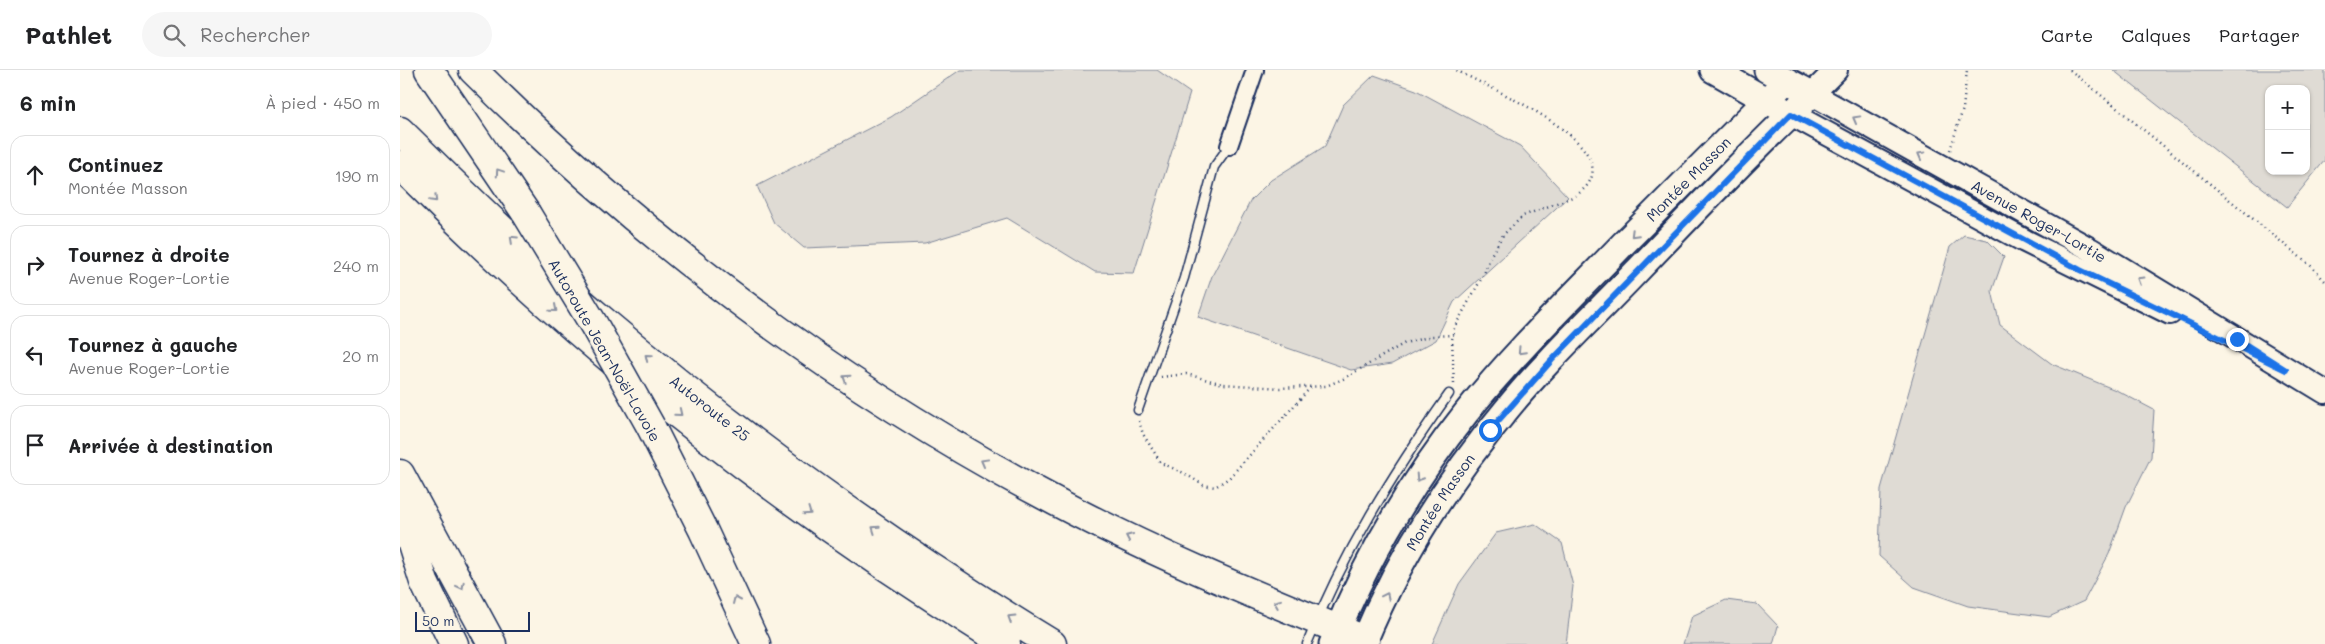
<!DOCTYPE html>
<html lang="fr">
<head>
<meta charset="utf-8">
<style>
	body { margin:0; font-family:Mali,sans-serif; background:#f6f6f6; color:#202124 }
	.controls { position:absolute; right:15px; top:15px; display:grid; overflow:hidden; border-radius:10px; box-shadow:0 1px 4px #0004 }
	.controls button { width:45px; height:45px; display:grid; place-items:center; padding:0; border:0; border-bottom:1px solid #e0e0e0; background:#fff; color:#202124; font:25px sans-serif }
	.scale { position:absolute; left:15px; bottom:12px; width:115px; box-sizing:border-box; padding-left:5px; border:2px solid #1b2f5e; border-top:0; font-size:14px; line-height:18px; white-space:nowrap; color:#1b2f5e; -webkit-text-stroke:4px #fcf5e5; paint-order:stroke }
	.stop { position:absolute; width:15px; height:15px; margin:-11px; border:4px solid #1a73e8; border-radius:50%; background:#fff }
	.stop.end { background:#1a73e8; border-color:#fff; box-shadow:0 1px 5px #0008 }
	.list { margin:0; padding:0; list-style:none }
	h2 { display:flex; justify-content:space-between; align-items:center; height:65px; margin:0; padding:0 20px; font-size:21px }
	h2 small { font-size:16px; font-weight:400; color:#757577 }
	.list li { display:grid; grid-template-columns:32px 1fr auto; gap:15px; align-items:center; box-sizing:border-box; height:80px; margin:0 10px 10px; padding:0 10px; border:1px solid #e0e0e0; border-radius:15px }
	.list b { display:block; font-size:19px; white-space:nowrap }
	.list p { margin:0; font-size:16px; white-space:nowrap; color:#757577 }
	.list em { font-size:16px; font-style:normal; color:#757577 }
	.icon { flex:none; width:28px; height:28px; fill:none; stroke:currentColor; stroke-width:2; stroke-linecap:round; stroke-linejoin:round }
	.map { position:relative; flex:none; width:1925px; height:574px; overflow:hidden }
	header { display:flex; align-items:center; gap:30px; box-sizing:border-box; height:70px; padding:0 25px; background:#fff; border-bottom:1px solid #e0e0e0 }
	header strong { font-size:24px }
	nav { display:flex; gap:28px; margin-inline-start:auto; font-size:18px }
	.search { width:350px; height:45px; background:#f6f6f6; display:flex; align-items:center; gap:12px; box-sizing:border-box; padding:0 18px; border-radius:28px; color:#757577; font-size:19px }
	main { display:flex }
	aside { flex:1; background:#fff }
	.map>svg:first-child { display:block }
	.green { fill:#dfdbd4; stroke:#7d8599; fill-rule:evenodd }
	.lines { fill:none; stroke-linecap:round; stroke-linejoin:round }
	.lane-casing { stroke:#1b2f5e; stroke-width:11 }
	.street-casing { stroke:#1b2f5e; stroke-width:20 }
	.secondary-casing { stroke:#1b2f5e; stroke-width:26 }
	.primary-casing { stroke:#1b2f5e; stroke-width:29 }
	.highway-casing { stroke:#1b2f5e; stroke-width:31 }
	.path { stroke:#1b2f5e; stroke-width:2.5; stroke-dasharray:1 4; stroke-linecap:butt }
	.lane { stroke:#fcf5e5; stroke-width:8 }
	.street { stroke:#fcf5e5; stroke-width:16 }
	.secondary { stroke:#fcf5e5; stroke-width:22 }
	.primary { stroke:#fcf5e5; stroke-width:25 }
	.highway { stroke:#fcf5e5; stroke-width:28 }
	.highway-bridge-casing { stroke:#1b2f5e; stroke-width:31; stroke-linecap:butt }
	.highway-bridge { stroke:#fcf5e5; stroke-width:28 }
	.oneway { stroke:#8c92a2 }
	.route { stroke:#1a73e8; stroke-width:6 }
	.labels { text-anchor:middle; dominant-baseline:central; stroke-width:4.5; stroke-linejoin:round; paint-order:stroke }
	.street-label { font-size:15px; fill:#1b2f5e; stroke:#fcf5e5 }
</style>
</head>
<body>
<header>
<strong>Pathlet</strong>
<div class="search"><svg class="icon" aria-label="search" viewBox="0 0 24 24"><circle cx="10" cy="10" r="6"/><path d="M15 15l6 6"/></svg>Rechercher</div>
<nav><a>Carte</a><a>Calques</a><a>Partager</a></nav>
</header>
<main>
<aside>
<h2>6 min<small>À pied · 450 m</small></h2>
<ul class="list">
<li><svg class="icon" aria-label="ahead" viewBox="0 0 24 24"><path d="M12 20V5M6 11l6-6 6 6"/></svg><div><b>Continuez</b><p>Montée Masson</p></div><em>190 m</em></li>
<li><svg class="icon" aria-label="right" viewBox="0 0 24 24"><path d="M7 20v-9h11M14 6l5 5-5 5"/></svg><div><b>Tournez à droite</b><p>Avenue Roger-Lortie</p></div><em>240 m</em></li>
<li><svg class="icon" aria-label="left" viewBox="0 0 24 24"><path d="M17 20v-9H6M10 6l-5 5 5 5"/></svg><div><b>Tournez à gauche</b><p>Avenue Roger-Lortie</p></div><em>20 m</em></li>
<li><svg class="icon" aria-label="arrive" viewBox="0 0 24 24"><path d="M6 21V4h12l-3 4 3 4H6"/></svg><div><b>Arrivée à destination</b></div></li>
</ul>
</aside>
<div class="map">
<svg width="1925" height="574" viewBox="0 0 1925 574">
	<rect width="100%" height="100%" fill="#fcf5e5"/>
	<filter id="ink" filterUnits="userSpaceOnUse"><feTurbulence type="fractalNoise" baseFrequency=".02" numOctaves="2"/><feDisplacementMap in="SourceGraphic" scale="10" xChannelSelector="R" yChannelSelector="G"/><feConvolveMatrix kernelMatrix="1 2 1 2 8 2 1 2 1" color-interpolation-filters="sRGB"/></filter>
	<g filter="url(#ink)">
		<g class="green">
			<path d="M 560,0 L 757,0 L 790,23 L 734,203 L 695,202 L 607,148 L 525,173 L 404,178 L 374,153 L 357,116 L 491,47 Z"/>
			<path d="M 1713,0 L 1925,0 L 1925,90 L 1887,137 ZM 1869,19 L 1906,19 L 1906,101 L 1869,101 Z"/>
			<path d="M 974,5 L 1016,20 L 1120,76 L 1168,127 L 1054,232 L 1036,270 L 992,294 L 951,300 L 798,247 L 812,206 L 851,130 L 871,110 L 925,76 L 943,35 Z"/>
			<path d="M 1564,165 L 1587,170 L 1604,187 L 1592,221 L 1600,255 L 1652,294 L 1718,321 L 1754,340 L 1751,387 L 1726,437 L 1709,484 L 1684,531 L 1649,547 L 1568,536 L 1514,517 L 1479,486 L 1481,419 L 1550,177 Z"/>
			<path d="M 1135,454 L 1162,473 L 1173,516 L 1166,574 L 1032,574 L 1059,514 L 1096,463 Z"/>
			<path d="M 1326,530 L 1357,534 L 1378,556 L 1373,574 L 1283,574 L 1292,546 Z"/>
		</g>
		<g class="lines">
			<defs>
				<g id="lane">
					<path d="M 738,340 L 784,208 L 814,97 L 829,76"/>
					<path d="M 907,574 C 943,484 993,403 1049,324"/>
				</g>
				<path id="street" d="M 829,76 L 855,0"/>
				<g id="secondary">
					<path id="s1" d="M 1436,0 L 1412,24 L 1690,179 L 1925,322"/>
					<path d="M 1391,44 L 1625,171 L 1770,243"/>
				</g>
				<g id="primary">
					<path d="M 1313,0 L 1380,38"/>
					<path id="s2" d="M 932,574 C 965,491 1011,412 1066,343 C 1114,283 1170,229 1223,174 C 1277,120 1331,65 1386,11"/>
					<path id="s3" d="M 963,574 C 998,489 1048,410 1107,339 C 1146,291 1193,247 1236,202 C 1294,142 1351,81 1412,24 L 1367,0"/>
				</g>
				<g id="highway">
					<path d="M 29,0 L 126,143"/>
					<path d="M 73,0 C 242,168 427,309 638,422 C 743,479 854,525 965,570"/>
					<path id="s4" d="M 0,61 C 67,127 136,194 208,255 C 347,373 496,479 652,574"/>
					<path d="M 0,95 C 181,278 387,439 606,574"/>
					<path d="M 251,357 L 303,460 L 356,574"/>
					<path d="M 0,404 L 92,574"/>
					<path d="M 0,435 L 24,512 L 54,574"/>
				</g>
			</defs>
			<use href="#lane" class="lane-casing"/>
			<use href="#street" class="street-casing"/>
			<use href="#secondary" class="secondary-casing"/>
			<use href="#primary" class="primary-casing"/>
			<use href="#highway" class="highway-casing"/>
			<g class="path">
				<path d="M 1670,0 L 1911,196 L 1925,211"/>
				<path d="M 1550,80 L 1563,39 L 1567,0"/>
				<path d="M 761,307 L 786,304 L 823,314 L 880,318 L 926,316 L 943,309 L 1005,273 L 1032,266 L 1053,265"/>
				<path d="M 1054,314 L 1052,270 L 1054,258 L 1084,204 L 1091,185 L 1103,165 L 1123,146 L 1175,126 C 1245,80 1085,17 1056,0"/>
				<path d="M 739,351 L 743,364 L 761,393 L 784,403 L 803,415 L 815,417 L 829,408 L 911,317"/>
			</g>
			<use href="#lane" class="lane"/>
			<use href="#street" class="street"/>
			<use href="#secondary" class="secondary"/>
			<use href="#primary" class="primary"/>
			<use href="#highway" class="highway"/>
			<defs>
				<path id="highway-bridge" d="M 126,143 L 194,255 L 251,357"/>
			</defs>
			<use href="#highway-bridge" class="highway-bridge-casing"/>
			<use href="#highway-bridge" class="highway-bridge"/>
		</g>
		<defs><path id="oneway-chevron" d="M-2-3.5L2.5 0L-2 3.5" fill="none" stroke-width="1.6" stroke-linecap="round" stroke-linejoin="round" transform="scale(1.25)"/></defs>
		<g class="oneway">
			<use href="#oneway-chevron" transform="translate(1456 49) rotate(-151)"/>
			<use href="#oneway-chevron" transform="translate(1521 85) rotate(-151)"/>
			<use href="#oneway-chevron" transform="translate(99 102) rotate(-124)"/>
			<use href="#oneway-chevron" transform="translate(34 129) rotate(45)"/>
			<use href="#oneway-chevron" transform="translate(1234 164) rotate(135)"/>
			<use href="#oneway-chevron" transform="translate(113 169) rotate(-137)"/>
			<use href="#oneway-chevron" transform="translate(1740 210) rotate(-148)"/>
			<use href="#oneway-chevron" transform="translate(154 239) rotate(41)"/>
			<use href="#oneway-chevron" transform="translate(1121 281) rotate(133)"/>
			<use href="#oneway-chevron" transform="translate(248 287) rotate(-141)"/>
			<use href="#oneway-chevron" transform="translate(446 308) rotate(-147)"/>
			<use href="#oneway-chevron" transform="translate(279 343) rotate(39)"/>
			<use href="#oneway-chevron" transform="translate(584 392) rotate(-151)"/>
			<use href="#oneway-chevron" transform="translate(1019 408) rotate(123)"/>
			<use href="#oneway-chevron" transform="translate(408 442) rotate(35)"/>
			<use href="#oneway-chevron" transform="translate(475 459) rotate(-145)"/>
			<use href="#oneway-chevron" transform="translate(729 467) rotate(-155)"/>
			<use href="#oneway-chevron" transform="translate(61 516) rotate(62)"/>
			<use href="#oneway-chevron" transform="translate(986 526) rotate(-64)"/>
			<use href="#oneway-chevron" transform="translate(336 530) rotate(-114)"/>
			<use href="#oneway-chevron" transform="translate(877 533) rotate(-158)"/>
			<use href="#oneway-chevron" transform="translate(611 548) rotate(-148)"/>
		</g>
	</g>
	<g class="lines" filter="url(#ink)">
		<path class="route" d="M 1090,360 L 1152,290 L 1391,44 L 1680,200 L 1886,300 L 1837,269"/>
	</g>
	<g class="labels">
		<g class="street-label">
			<text stroke="none"><textPath href="#s2" startOffset="591">Montée Masson</textPath></text>
			<text stroke="none"><textPath href="#s1" startOffset="294">Avenue Roger-Lortie</textPath></text>
			<text transform="translate(205 280) rotate(60)">Autoroute Jean-Noël-Lavoie</text>
			<text stroke="none"><textPath href="#s4" startOffset="416">Autoroute 25</textPath></text>
			<text stroke="none"><textPath href="#s3" startOffset="162">Montée Masson</textPath></text>
		</g>
	</g>
</svg>
<div class="controls">
<button>+</button>
<button>−</button>
</div>
<div class="scale">50 m</div>
<div class="stop" style="left:1090px;top:360px"></div>
<div class="stop end" style="left:1837px;top:269px"></div>
</div>
</main>
</body>
</html>
